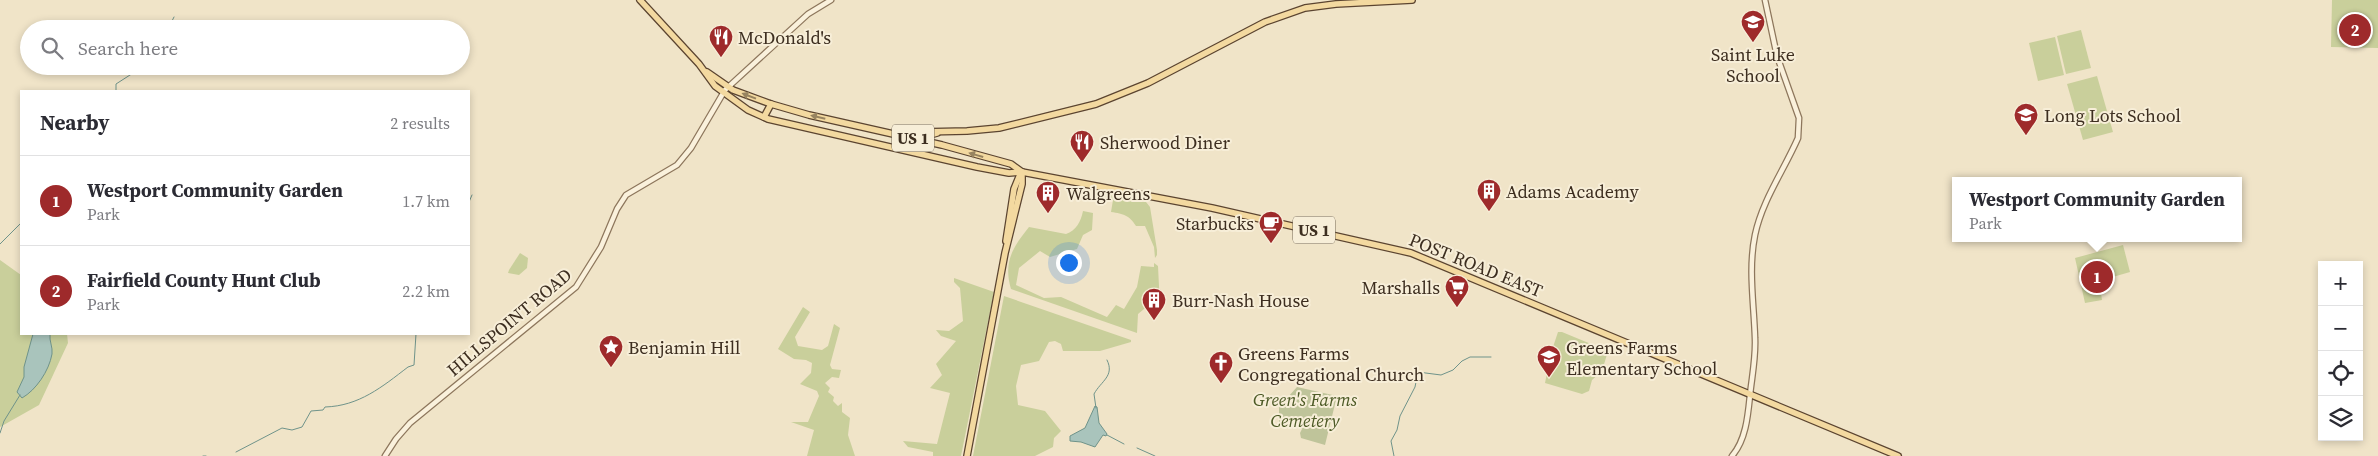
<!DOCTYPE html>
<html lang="en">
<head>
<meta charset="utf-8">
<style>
	body { margin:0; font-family:"Source Serif 4",serif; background:#f2f2f3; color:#2b2b33 }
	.controls { position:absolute; right:15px; bottom:15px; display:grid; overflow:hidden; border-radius:0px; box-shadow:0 2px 8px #0003 }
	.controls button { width:45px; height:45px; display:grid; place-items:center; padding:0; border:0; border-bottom:1px solid #e1e1e2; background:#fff; color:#2b2b33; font:25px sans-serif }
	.you { position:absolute; left:1068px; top:262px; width:18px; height:18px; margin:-12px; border:4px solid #fff; border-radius:50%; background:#1a73e8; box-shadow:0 0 0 8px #1a73e833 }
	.badge { display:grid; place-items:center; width:32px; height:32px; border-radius:50%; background:#9e2a2b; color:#fff; font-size:16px; font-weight:700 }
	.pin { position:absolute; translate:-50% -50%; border:2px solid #fff; box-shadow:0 1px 5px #0006 }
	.popup { position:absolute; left:1952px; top:177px; width:290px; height:65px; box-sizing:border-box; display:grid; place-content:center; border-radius:0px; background:#fff; filter:drop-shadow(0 1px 4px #0005); font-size:16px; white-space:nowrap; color:#7c7c81 }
	.popup b { font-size:19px; color:#2b2b33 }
	.popup::after { content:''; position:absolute; left:50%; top:100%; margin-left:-10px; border:10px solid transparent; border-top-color:#fff }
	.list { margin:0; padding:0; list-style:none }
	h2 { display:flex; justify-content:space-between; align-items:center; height:65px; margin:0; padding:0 20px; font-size:21px }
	h2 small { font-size:16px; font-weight:400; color:#7c7c81 }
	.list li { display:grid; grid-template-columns:32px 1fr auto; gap:15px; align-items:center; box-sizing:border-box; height:90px; padding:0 20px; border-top:1px solid #e1e1e2 }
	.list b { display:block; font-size:19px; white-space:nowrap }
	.list p { margin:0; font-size:16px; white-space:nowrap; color:#7c7c81 }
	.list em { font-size:16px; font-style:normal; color:#7c7c81 }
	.icon { flex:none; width:28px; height:28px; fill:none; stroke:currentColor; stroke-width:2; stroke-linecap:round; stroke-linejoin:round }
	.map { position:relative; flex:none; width:2378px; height:456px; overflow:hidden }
	.search { position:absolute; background:#fff; box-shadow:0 2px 8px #0003; left:20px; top:20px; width:450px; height:55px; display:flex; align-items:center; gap:12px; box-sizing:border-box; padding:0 18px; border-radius:28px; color:#7c7c81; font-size:19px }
	.panel { position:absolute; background:#fff; box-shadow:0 2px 8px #0003; left:20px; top:90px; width:450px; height:245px; border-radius:0px }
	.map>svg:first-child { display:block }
	.green { fill:#c9cf9b }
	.cemetery { fill:#bfc49a }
	.water { fill:#a9c4bc; stroke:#6f938a }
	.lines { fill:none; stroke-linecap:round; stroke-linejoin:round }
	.stream { stroke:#6f938a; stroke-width:1 }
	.minor-casing { stroke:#8d765c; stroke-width:7 }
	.major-casing { stroke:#5b4430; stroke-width:8 }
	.minor { stroke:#faf1dc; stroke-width:4.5 }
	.major { stroke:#f3d9a0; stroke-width:5.5 }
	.oneway { fill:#988460 }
	.labels { text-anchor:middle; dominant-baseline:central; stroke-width:4; stroke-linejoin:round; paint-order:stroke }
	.shield { fill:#f7eed8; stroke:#756857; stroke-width:1 }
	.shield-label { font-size:16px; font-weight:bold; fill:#3d2e20 }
	.poi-label { font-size:18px; fill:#3d2e20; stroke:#f7eed8; text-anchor:start }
	.street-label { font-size:18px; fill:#3d2e20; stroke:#f7eed8 }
	.park-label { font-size:18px; font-style:italic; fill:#4d5a26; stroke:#f7eed8 }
</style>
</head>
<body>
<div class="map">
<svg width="2378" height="456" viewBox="0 0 2378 456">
	<rect width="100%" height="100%" fill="#f0e4c8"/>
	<g class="green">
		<path d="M 2332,0 L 2378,0 L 2378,48 L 2331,47 Z"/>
		<path d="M 2081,30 L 2091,68 L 2066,74 L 2057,36 Z"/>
		<path d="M 2055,37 L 2064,75 L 2038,81 L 2029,43 Z"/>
		<path d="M 2097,76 L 2113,132 L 2083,140 L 2067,84 Z"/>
		<path d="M 1109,195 L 1146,202 L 1150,207 L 1157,250 L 1157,255 L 1155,258 L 1154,247 L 1145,226 L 1136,226 C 1129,215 1124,214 1111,212 L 1113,200 L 1108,199 Z"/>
		<path d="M 1083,211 L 1093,213 L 1092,230 L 1083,235 L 1077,249 L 1050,257 L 1040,251 L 1019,268 L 1016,285 L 1044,298 L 1061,297 L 1107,317 L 1116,305 L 1124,309 L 1137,287 L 1141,266 L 1154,267 L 1154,263 L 1158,266 L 1160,307 L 1144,309 L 1138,314 L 1137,333 L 1011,289 C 1003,262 1013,247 1029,227 L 1066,234 C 1076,231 1081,221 1083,211 Z"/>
		<path d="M 2123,245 L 2130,272 L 2099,281 L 2102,300 L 2085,303 L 2075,258 Z"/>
		<path d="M 520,253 L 528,258 L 527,268 L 519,275 L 508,273 L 509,270 Z"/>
		<path d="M 0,260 L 21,275 L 21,334 L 67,334 L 68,343 L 39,405 L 0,427 Z"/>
		<path d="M 954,278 L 994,292 L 961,456 L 933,456 L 933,452 L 908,447 L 903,441 L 937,444 L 950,393 L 930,388 L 942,375 L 936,364 L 956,341 L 941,336 L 936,330 L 949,331 L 963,321 L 960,288 L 954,282 Z"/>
		<path d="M 1004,296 L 1131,340 L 1131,342 L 1100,351 L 1063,351 L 1061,344 L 1055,341 L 1049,342 L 1039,361 L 1021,365 L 1016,386 L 1018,405 L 1045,411 L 1061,431 L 1054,438 L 1053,447 L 1035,456 L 973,456 Z"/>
		<path d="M 803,307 L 810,312 L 795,337 L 798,346 L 822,350 L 828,346 L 834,324 L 840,328 L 830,365 L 832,369 L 841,370 L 839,378 L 832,377 L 825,383 L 830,388 L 828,392 L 834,397 L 833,401 L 838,406 L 842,403 L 842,412 L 850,418 L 848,435 L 855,456 L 807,456 L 814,430 L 791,422 L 808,422 L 819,396 L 817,391 L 800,384 L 811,373 L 812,363 L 806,360 L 794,359 L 778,349 Z"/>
		<path d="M 1558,332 L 1562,332 L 1608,351 L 1602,371 L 1592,380 L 1589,391 L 1582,394 L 1545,383 L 1551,353 Z"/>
	</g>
	<path class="cemetery" d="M 1297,387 L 1337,396 L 1325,445 L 1301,438 L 1300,433 L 1302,429 L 1279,423 L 1279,407 Z"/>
	<g class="water">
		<path d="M 33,334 L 50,334 C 49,341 53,347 52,354 C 49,371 36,390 22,398 L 17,392 L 24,377 L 24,367 Z"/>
		<path d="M 1095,406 L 1097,407 L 1099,423 L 1107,434 L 1106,436 L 1103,435 L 1095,447 L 1081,442 L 1070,441 L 1070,436 L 1085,428 Z"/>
	</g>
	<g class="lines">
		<g class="stream">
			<path d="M 168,29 L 174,17"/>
			<path d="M 116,91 L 116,84 L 144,66"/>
			<path d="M 469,202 L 472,195"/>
			<path d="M 0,244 L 21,223"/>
			<path d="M 1096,408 L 1094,394 C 1101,381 1115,376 1107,360"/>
			<path d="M 0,433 L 4,421 L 20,395"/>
			<path d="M 1107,435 L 1124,444"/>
			<path d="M 1137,448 L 1155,456"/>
			<path d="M 236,452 L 282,428 L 292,430 L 302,427 L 311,411 L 323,410 L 325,407 C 359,406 382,387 408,367 L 414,365 L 416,334"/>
			<path d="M 203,456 L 206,456"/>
			<path d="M 1394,456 L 1391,441 L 1397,430 L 1400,416 L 1415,387 L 1418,372 L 1441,375 L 1453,370 L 1462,361 L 1470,357 L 1491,357"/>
		</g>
		<defs>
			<g id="minor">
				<path d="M 385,456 L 396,439 L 410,423 L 576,287 L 601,247 L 617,209 L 626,195 L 677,165 L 691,148 L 725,90 L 808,14 L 831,0"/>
				<path d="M 1732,456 C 1746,440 1748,415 1750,395 C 1752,376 1756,357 1755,338 C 1754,304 1748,269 1755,235 C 1762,201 1784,170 1798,138 L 1799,118 L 1777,56 L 1765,0"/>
			</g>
			<g id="major">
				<path d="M 640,0 L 699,64 L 715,86 L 748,110 L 768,119 L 977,167 L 1009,173 L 1022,172 L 1212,208 L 1411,253 L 1898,456"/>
				<path d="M 707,72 L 733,90 L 771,104 L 809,115 L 942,145 L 1011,164 L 1022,172"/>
				<path d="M 764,117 L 771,104"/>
				<path d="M 912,138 L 921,132 L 967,131 L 999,128 L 1096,104 L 1148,83 L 1265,22 L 1305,8 L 1336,4 L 1412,0"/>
				<path d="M 916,152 L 924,149 L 930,135 L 937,133"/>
				<path d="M 1006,241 L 1014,189 L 1021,172"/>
				<path d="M 967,456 L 1005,253 L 1022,184 L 1022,172"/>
			</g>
		</defs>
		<use href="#minor" class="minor-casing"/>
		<use href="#major" class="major-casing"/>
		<use href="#minor" class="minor"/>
		<use href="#major" class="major"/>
	</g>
	<defs><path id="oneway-solid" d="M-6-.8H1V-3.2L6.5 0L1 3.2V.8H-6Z" transform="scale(1.25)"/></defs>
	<g class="oneway">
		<use href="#oneway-solid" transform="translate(749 96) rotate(-159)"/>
		<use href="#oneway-solid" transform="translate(818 117) rotate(-167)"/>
		<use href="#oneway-solid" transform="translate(976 155) rotate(-164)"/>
	</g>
	<defs>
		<symbol id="school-pin" viewBox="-11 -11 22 30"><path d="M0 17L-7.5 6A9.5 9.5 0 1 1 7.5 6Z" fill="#9e2a2b" stroke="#f7eed8"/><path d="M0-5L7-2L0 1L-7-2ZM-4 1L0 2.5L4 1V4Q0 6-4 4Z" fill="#fff"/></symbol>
		<symbol id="restaurant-pin" viewBox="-11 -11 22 30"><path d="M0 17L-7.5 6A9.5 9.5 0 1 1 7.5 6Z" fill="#9e2a2b" stroke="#f7eed8"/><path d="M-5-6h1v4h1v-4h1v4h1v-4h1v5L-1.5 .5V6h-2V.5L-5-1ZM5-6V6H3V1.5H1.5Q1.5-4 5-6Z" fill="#fff"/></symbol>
		<symbol id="building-pin" viewBox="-11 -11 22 30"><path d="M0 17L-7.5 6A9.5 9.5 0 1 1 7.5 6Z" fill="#9e2a2b" stroke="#f7eed8"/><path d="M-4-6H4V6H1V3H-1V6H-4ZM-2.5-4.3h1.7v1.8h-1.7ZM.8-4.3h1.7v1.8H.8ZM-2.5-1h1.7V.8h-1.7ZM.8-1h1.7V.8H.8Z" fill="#fff"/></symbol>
		<symbol id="cafe-pin" viewBox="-11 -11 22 30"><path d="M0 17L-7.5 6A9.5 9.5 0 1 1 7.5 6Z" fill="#9e2a2b" stroke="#f7eed8"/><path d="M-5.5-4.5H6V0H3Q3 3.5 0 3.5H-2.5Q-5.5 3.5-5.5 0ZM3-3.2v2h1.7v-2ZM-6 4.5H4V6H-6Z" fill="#fff"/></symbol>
		<symbol id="supermarket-pin" viewBox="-11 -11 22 30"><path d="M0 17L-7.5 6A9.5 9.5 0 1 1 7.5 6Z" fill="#9e2a2b" stroke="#f7eed8"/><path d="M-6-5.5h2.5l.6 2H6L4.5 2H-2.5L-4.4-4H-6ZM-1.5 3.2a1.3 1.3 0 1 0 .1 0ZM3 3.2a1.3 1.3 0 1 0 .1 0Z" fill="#fff"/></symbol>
		<symbol id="sight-pin" viewBox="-11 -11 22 30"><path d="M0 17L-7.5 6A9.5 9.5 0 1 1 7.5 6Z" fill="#9e2a2b" stroke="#f7eed8"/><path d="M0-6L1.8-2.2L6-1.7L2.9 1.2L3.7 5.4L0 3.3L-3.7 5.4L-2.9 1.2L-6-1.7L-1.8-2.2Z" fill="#fff"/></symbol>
		<symbol id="church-pin" viewBox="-11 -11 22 30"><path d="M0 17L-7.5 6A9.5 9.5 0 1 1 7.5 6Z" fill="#9e2a2b" stroke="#f7eed8"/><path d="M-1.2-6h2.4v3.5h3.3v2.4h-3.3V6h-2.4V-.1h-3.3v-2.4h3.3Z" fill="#fff"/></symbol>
	</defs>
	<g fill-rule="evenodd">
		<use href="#school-pin" x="1739" y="8" width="28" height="38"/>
		<use href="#restaurant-pin" x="707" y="23" width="28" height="38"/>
		<use href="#school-pin" x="2012" y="101" width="28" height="38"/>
		<use href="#restaurant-pin" x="1068" y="128" width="28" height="38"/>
		<use href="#building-pin" x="1475" y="177" width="28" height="38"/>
		<use href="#building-pin" x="1034" y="179" width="28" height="38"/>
		<use href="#cafe-pin" x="1257" y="209" width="28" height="38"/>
		<use href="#supermarket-pin" x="1443" y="273" width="28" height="38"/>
		<use href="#building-pin" x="1140" y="286" width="28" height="38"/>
		<use href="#sight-pin" x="597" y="333" width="28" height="38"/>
		<use href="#school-pin" x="1535" y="343" width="28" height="38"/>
		<use href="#church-pin" x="1207" y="349" width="28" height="38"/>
	</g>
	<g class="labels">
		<g class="shield">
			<rect x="892" y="124.5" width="42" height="27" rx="4"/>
			<rect x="1293" y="216.5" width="42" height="27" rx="4"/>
		</g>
		<g class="shield-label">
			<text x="913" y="138">US 1</text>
			<text x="1314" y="230">US 1</text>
		</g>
		<g class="poi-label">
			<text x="738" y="37">McDonald's</text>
			<text x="1753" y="54" text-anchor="middle">Saint Luke<tspan x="1753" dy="21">School</tspan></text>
			<text x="2044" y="115">Long Lots School</text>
			<text x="1100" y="142">Sherwood Diner</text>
			<text x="1506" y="191">Adams Academy</text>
			<text x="1066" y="193">Walgreens</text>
			<text x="1254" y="223" text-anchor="end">Starbucks</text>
			<text x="1440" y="287" text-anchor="end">Marshalls</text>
			<text x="1172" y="300">Burr-Nash House</text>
			<text x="628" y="347">Benjamin Hill</text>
			<text x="1566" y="347">Greens Farms<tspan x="1566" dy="21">Elementary School</tspan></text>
			<text x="1238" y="353">Greens Farms<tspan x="1238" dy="21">Congregational Church</tspan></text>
		</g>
		<g class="street-label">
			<text transform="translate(1476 265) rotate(22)">POST ROAD EAST</text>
			<text transform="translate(509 322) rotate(-40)">HILLSPOINT ROAD</text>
		</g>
		<g class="park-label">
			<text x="1305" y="399">Green's Farms<tspan x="1305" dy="21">Cemetery</tspan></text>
		</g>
	</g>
</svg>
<div class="controls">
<button>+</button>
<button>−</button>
<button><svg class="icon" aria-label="locate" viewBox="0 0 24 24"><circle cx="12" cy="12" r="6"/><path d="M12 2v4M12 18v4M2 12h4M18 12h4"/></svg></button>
<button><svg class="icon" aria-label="layers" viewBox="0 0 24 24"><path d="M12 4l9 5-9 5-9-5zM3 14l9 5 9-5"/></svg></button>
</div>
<div class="you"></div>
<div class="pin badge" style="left:2097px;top:277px">1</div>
<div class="popup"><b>Westport Community Garden</b>Park</div>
<div class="pin badge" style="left:2355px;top:30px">2</div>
<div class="search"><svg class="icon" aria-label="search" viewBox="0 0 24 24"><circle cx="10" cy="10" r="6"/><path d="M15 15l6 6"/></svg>Search here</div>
<section class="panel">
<h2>Nearby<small>2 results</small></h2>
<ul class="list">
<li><span class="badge">1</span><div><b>Westport Community Garden</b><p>Park</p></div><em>1.7 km</em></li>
<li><span class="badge">2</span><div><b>Fairfield County Hunt Club</b><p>Park</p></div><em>2.2 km</em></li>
</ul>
</section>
</div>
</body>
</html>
